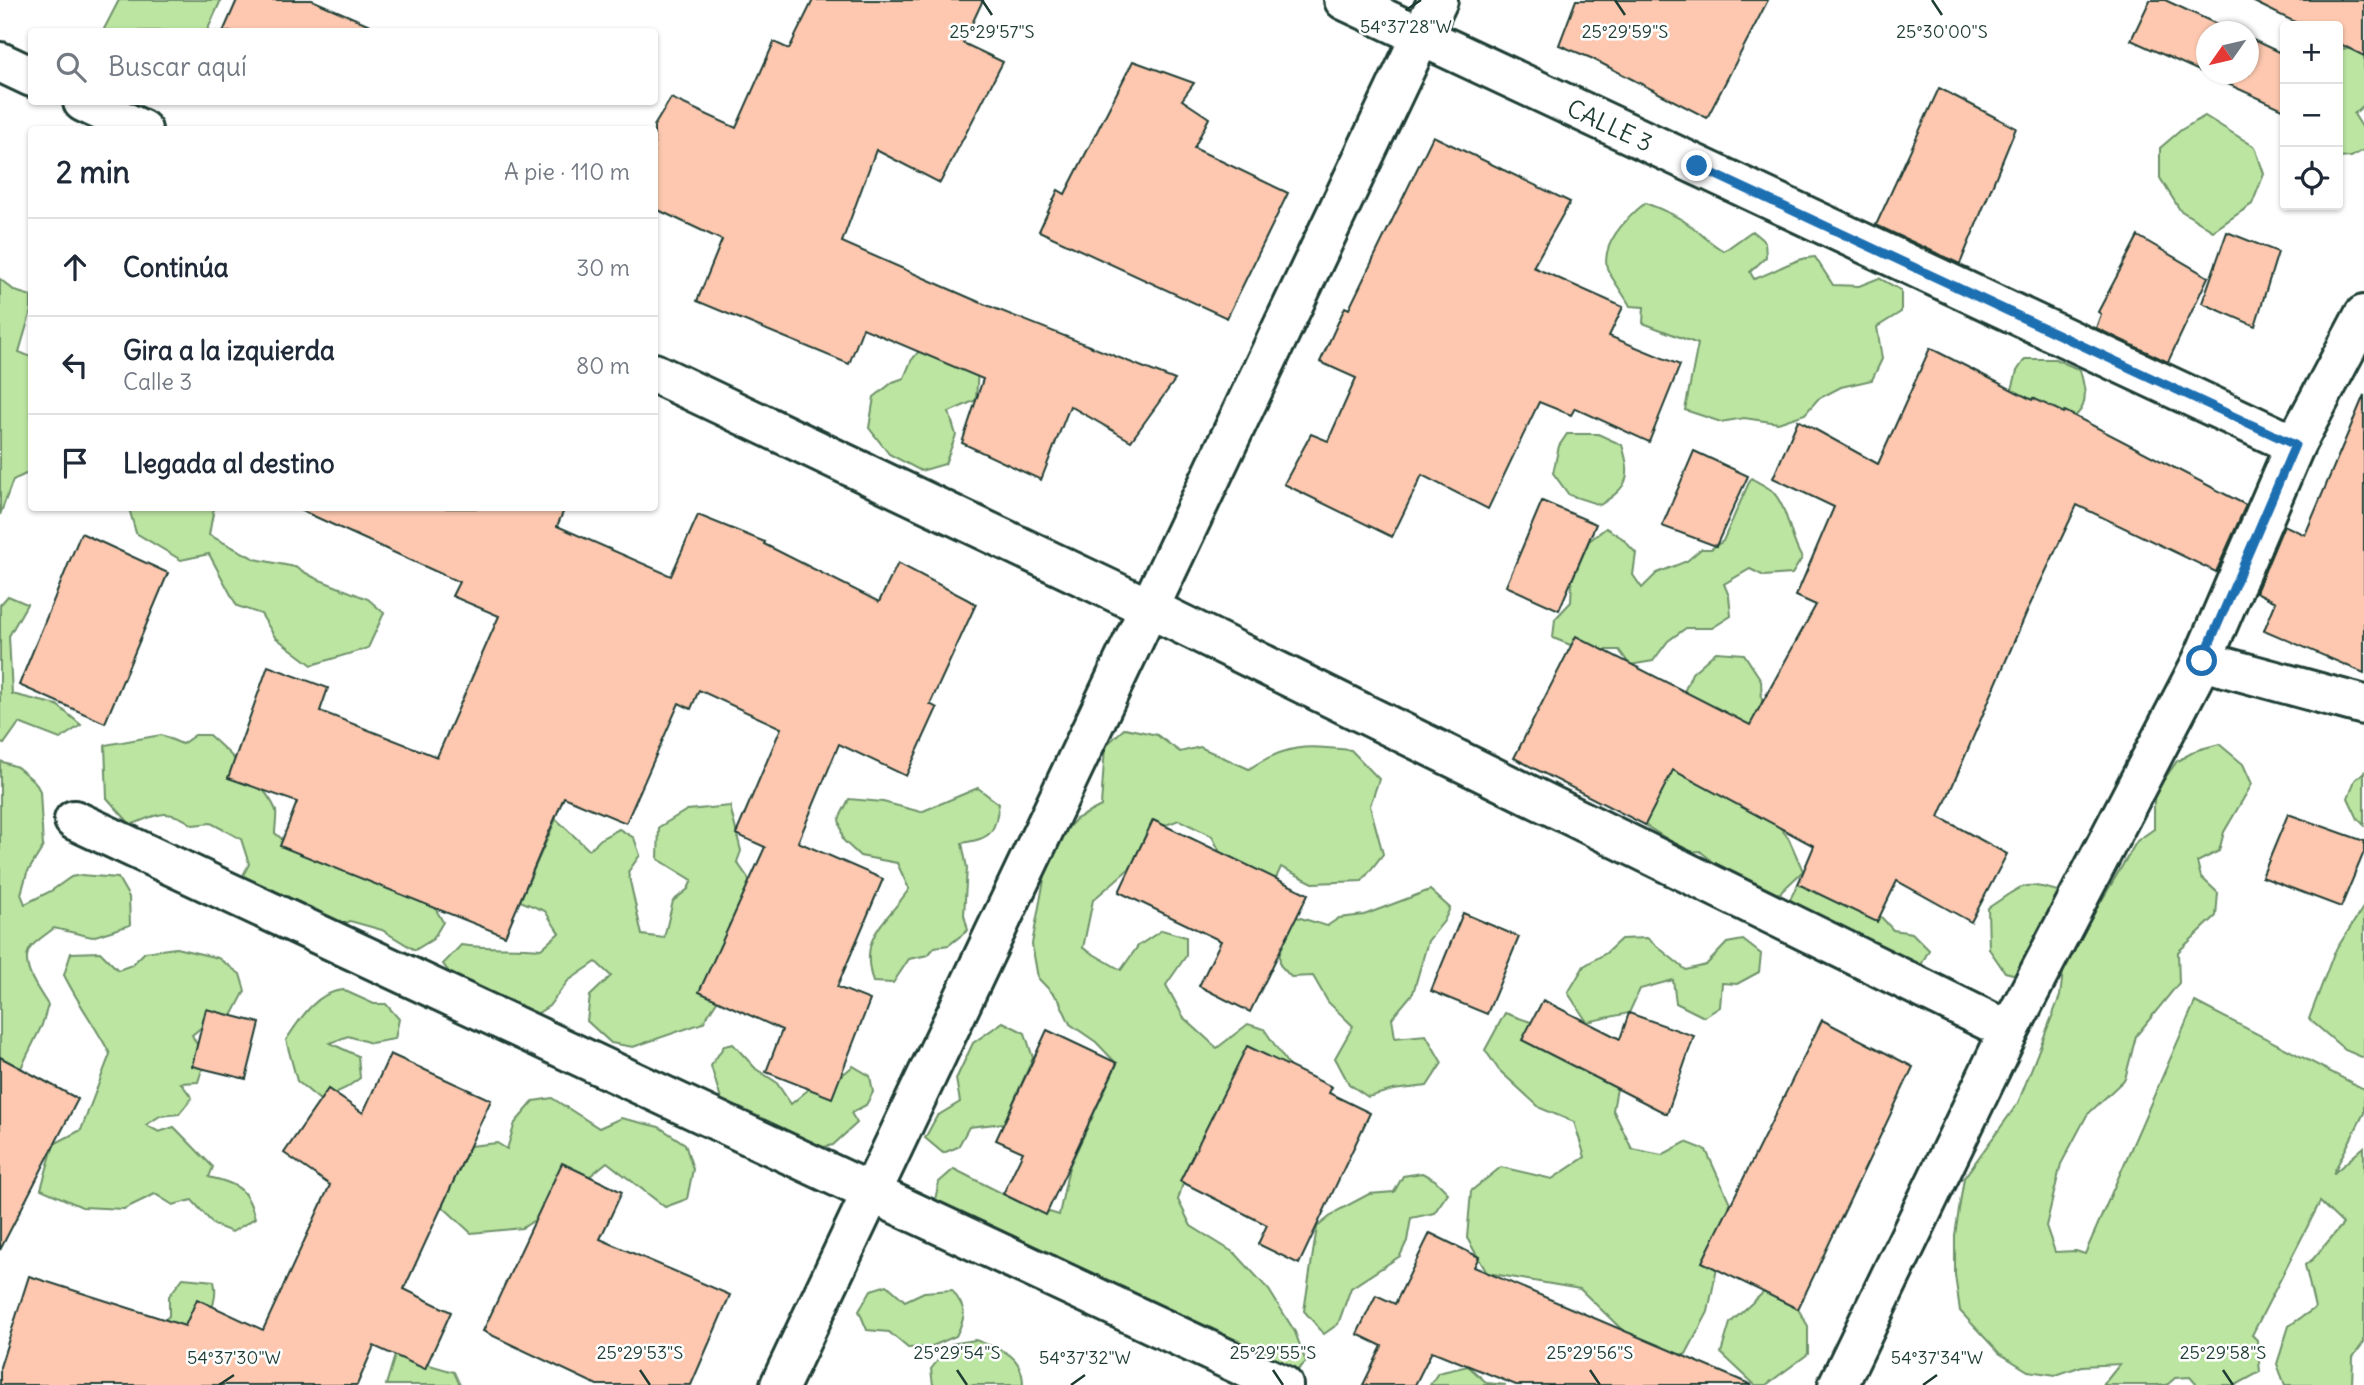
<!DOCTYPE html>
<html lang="es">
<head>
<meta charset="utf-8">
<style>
	body { margin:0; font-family:Delius,sans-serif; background:#f2f2f3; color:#1f2937 }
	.controls { position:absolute; right:21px; top:21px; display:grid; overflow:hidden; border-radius:7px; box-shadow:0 2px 5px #0004 }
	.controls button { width:63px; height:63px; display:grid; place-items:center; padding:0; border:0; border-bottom:2px solid #e0e1e3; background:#fff; color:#1f2937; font:35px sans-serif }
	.compass { position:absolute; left:2196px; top:21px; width:63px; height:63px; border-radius:50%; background:#fff; box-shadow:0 2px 5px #0004; rotate:236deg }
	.stop { position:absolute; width:21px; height:21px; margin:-16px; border:5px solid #1f6fb2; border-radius:50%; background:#fff }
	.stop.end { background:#1f6fb2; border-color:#fff; box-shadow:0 2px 7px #0008 }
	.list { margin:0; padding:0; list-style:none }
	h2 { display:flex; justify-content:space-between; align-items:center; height:91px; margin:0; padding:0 28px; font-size:30px }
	h2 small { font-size:23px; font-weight:400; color:#747a83 }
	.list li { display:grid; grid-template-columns:46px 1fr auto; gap:21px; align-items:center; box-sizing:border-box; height:98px; padding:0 28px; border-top:2px solid #e0e1e3 }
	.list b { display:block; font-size:26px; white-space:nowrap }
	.list p { margin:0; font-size:23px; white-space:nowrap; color:#747a83 }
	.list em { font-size:23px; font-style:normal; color:#747a83 }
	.icon { flex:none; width:38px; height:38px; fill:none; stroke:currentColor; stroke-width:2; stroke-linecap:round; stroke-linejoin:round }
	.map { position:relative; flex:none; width:2364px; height:1385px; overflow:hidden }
	.search { position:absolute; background:#fff; box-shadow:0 2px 5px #0004; left:28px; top:28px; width:630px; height:77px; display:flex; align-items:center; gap:18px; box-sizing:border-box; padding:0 24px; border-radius:7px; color:#747a83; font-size:26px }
	.panel { position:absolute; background:#fff; box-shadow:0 2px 5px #0004; left:28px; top:126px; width:630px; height:385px; border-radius:7px }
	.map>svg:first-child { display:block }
	.green { fill:#bce5a1; stroke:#6e916a; stroke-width:2 }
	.building { fill:#fdc8af; stroke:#1f3d34; stroke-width:2 }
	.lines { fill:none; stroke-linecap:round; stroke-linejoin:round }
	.minor-casing { stroke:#1f3d34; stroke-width:44 }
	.minor { stroke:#fff; stroke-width:38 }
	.route { stroke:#1f6fb2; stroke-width:9 }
	.ticks { fill:none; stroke:#1f3d34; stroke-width:2.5 }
	.labels { text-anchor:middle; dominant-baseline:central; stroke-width:5; stroke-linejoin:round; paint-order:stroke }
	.street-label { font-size:24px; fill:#1f3d34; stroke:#fff }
	.ticks-label { font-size:18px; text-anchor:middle; fill:#1f3d34; stroke:#fff; stroke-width:5; stroke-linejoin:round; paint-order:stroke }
</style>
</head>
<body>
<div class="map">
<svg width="2364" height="1385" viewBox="0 0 2364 1385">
	<rect width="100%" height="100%" fill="#fff"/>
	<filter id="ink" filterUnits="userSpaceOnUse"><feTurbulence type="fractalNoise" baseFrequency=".0143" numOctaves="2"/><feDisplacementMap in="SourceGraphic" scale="14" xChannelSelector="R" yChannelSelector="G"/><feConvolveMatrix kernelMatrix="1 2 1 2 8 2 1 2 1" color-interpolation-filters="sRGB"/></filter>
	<g filter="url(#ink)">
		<g class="green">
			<path d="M 119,0 L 221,0 L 207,31 L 103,31 Z"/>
			<path d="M 2338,48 L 2350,49 L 2364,55 L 2364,105 L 2354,114 L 2364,130 L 2364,150 L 2351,157 L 2338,158 Z"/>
			<path d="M 2205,116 L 2255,147 L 2264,174 L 2252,204 L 2213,231 L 2180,210 L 2160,178 L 2160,148 L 2181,130 Z"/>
			<path d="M 1645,203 C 1662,209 1677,215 1691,226 C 1703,235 1711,244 1724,251 L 1752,231 L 1765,242 L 1766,257 L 1750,272 L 1754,279 C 1775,272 1794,258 1815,257 L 1833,285 L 1859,286 L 1879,278 L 1901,290 L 1901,312 L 1877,327 L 1882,359 L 1872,380 L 1841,387 L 1818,399 L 1805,414 L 1778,423 L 1744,418 L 1721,422 L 1685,410 L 1698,344 L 1643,323 L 1644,307 L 1630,306 C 1625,296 1609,275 1607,268 C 1601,243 1628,217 1645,203 Z"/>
			<path d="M 0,279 L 15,291 L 31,296 L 31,311 L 19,352 L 31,357 L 32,471 L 13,480 L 0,515 Z"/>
			<path d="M 923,346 L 978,368 L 976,400 L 949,412 L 956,435 L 945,464 L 921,471 L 889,454 L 869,428 L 874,397 L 893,382 L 904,378 L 911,361 Z"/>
			<path d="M 2025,359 L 2055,359 L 2080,370 C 2089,403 2087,411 2057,429 L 2010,397 L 2017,371 Z"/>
			<path d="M 1567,434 L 1598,434 L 1622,445 C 1632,478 1629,486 1600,505 L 1569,495 L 1553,473 L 1559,446 Z"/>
			<path d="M 1751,478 C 1757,482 1765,485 1771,490 C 1789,507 1789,538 1802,558 L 1792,574 L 1764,576 L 1750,569 L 1724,584 L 1729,596 L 1731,616 L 1712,628 L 1686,628 L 1668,641 L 1653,661 L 1630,665 L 1619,650 L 1583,650 L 1553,638 L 1555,619 L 1571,602 L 1572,580 L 1589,541 L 1606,528 L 1622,538 L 1636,553 L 1633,575 L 1642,588 L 1657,573 L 1687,561 L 1701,549 L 1711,549 L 1723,541 Z"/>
			<path d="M 129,508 L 214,508 L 209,535 L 255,559 L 295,567 L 315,578 L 368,599 L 384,613 L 368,648 L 312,665 L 275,637 L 261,614 L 237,606 L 209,554 L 181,560 L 136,533 Z"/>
			<path d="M 8,596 L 27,604 L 9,636 L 12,694 L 57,705 L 81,725 L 60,739 L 19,723 L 4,744 L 0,743 L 0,605 Z"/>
			<path d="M 1716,652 L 1744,654 L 1761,680 L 1762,702 L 1757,714 L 1746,782 L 1789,839 L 1803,871 L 1780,893 L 1756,898 L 1700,851 L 1688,852 L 1645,825 L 1647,795 L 1684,692 L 1692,673 Z"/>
			<path d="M 1125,728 L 1157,735 L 1180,752 L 1200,747 L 1249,769 C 1288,743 1307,746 1351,750 L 1379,779 L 1370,806 L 1383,854 L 1362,881 L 1313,883 L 1281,867 L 1267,898 L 1199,896 L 1220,852 L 1212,836 L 1179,820 L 1147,832 L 1131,867 L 1093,900 L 1083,948 L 1121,970 L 1138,946 L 1162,930 L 1186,937 L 1186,956 L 1166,985 L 1184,1018 L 1217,1048 L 1248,1024 L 1264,1029 L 1289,1066 L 1188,1166 L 1178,1200 L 1191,1226 L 1236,1254 L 1269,1290 L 1295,1332 L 1306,1362 L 1289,1378 L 934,1204 L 939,1182 L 954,1169 L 1023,1204 L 1059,1215 L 1069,1167 L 1117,1064 L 1096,1042 L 1070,1024 L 1059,1000 L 1038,978 L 1032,944 L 1050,848 L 1076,819 L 1101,806 L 1105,746 Z"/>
			<path d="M 161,735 L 182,744 L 195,735 L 209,735 C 225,749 270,791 276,811 C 277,817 275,827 275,833 L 297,852 L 421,883 L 443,922 L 433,939 L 415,950 L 382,930 L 350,921 L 328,932 L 240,881 L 249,864 L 241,839 L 211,823 L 193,825 C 168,807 157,814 131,825 L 107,798 L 105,745 Z"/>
			<path d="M 2219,744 L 2243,764 L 2252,784 L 2224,832 L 2219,851 L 2197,862 L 2201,877 L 2218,893 L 2216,916 L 2178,952 L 2179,983 L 2136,1036 L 2125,1079 L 2087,1115 L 2061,1164 L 2046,1226 L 2055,1252 L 2076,1251 L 2085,1254 L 2195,1002 L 2364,1089 L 2364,1113 L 2333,1174 L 2364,1147 L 2364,1342 L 2353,1357 L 2352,1385 L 2285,1385 L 2277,1364 L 2289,1326 L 2315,1308 L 2305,1265 L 2313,1259 L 2343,1224 L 2320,1202 L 2252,1335 L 2257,1340 L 2260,1372 L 2236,1385 L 2197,1385 L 2190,1377 L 2175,1378 L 2167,1385 L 2103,1385 L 2120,1364 L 2082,1366 L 2056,1375 L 2028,1371 L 1999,1353 L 1960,1311 L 1955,1275 L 1955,1235 L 1964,1178 L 2018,1103 L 2060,996 L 2064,964 L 2037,980 L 2005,972 L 1989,949 L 1988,908 C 2022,886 2022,879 2063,893 L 2068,957 L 2137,841 L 2154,829 L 2154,794 L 2177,761 L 2197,750 Z"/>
			<path d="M 0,761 L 17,767 L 35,782 L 40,791 L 43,847 L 27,873 L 21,894 L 25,904 L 51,891 L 71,877 L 81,875 L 118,878 L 129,897 L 130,925 L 92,937 L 54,928 C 47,934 37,940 31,947 C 18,964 39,990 48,1005 L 42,1025 L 21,1068 L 8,1077 L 0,1074 Z"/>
			<path d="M 2364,772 L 2364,825 L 2358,819 L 2348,798 L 2355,780 Z"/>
			<path d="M 978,788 L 999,804 C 994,834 992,838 962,843 L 967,868 L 964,915 L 968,930 L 949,945 L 935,947 L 928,955 L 909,959 L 893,983 L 873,982 C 858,936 886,923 909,889 L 897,863 L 860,856 L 843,840 L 839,819 L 849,799 L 883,802 L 921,812 Z"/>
			<path d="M 730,806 L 741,851 L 737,862 L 748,878 L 756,901 L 729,925 L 731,962 L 724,990 L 703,1023 L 633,1047 L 611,1043 L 587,1021 L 590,996 L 611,976 L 596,962 L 568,981 L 549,1006 L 513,1029 L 465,993 L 443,964 L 461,945 C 488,949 514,946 541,949 L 559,933 L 545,911 L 520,901 L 556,819 L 589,850 L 602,838 L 619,829 L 634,838 L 640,855 L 628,872 L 642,935 L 664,938 L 673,901 L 688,889 L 692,880 L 658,859 L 659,827 L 687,810 Z"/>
			<path d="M 1806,877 L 1875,910 L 1893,930 L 1912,933 L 1929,950 L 1919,969 L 1789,901 L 1798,884 Z"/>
			<path d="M 1430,890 L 1450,908 L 1444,921 L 1428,941 L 1413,993 L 1392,1018 L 1395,1038 L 1426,1035 L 1442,1063 L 1427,1086 L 1393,1090 L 1368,1097 L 1349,1084 L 1335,1058 L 1353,1026 L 1328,1002 L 1313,976 L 1291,977 L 1280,965 L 1279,939 L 1297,917 L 1327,926 L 1339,918 L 1364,915 Z"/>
			<path d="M 2364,906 L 2364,1058 L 2345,1050 L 2309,1019 L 2334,953 Z"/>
			<path d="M 1647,938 L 1686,970 L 1706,965 L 1727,943 L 1743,940 L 1761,954 L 1759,972 L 1737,984 L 1722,983 L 1720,1007 L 1704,1017 L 1676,1003 L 1673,980 L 1640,989 L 1629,1013 L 1587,1022 L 1568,993 L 1584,966 L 1606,953 L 1621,939 Z"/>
			<path d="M 176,948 L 218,958 L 240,974 L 245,991 L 232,1016 L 202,1027 L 192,1035 L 205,1060 L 198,1082 L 181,1083 L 192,1098 L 179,1114 L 160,1116 L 146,1125 L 159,1132 L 174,1127 L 213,1167 L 209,1177 C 238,1184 247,1188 255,1218 L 232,1232 L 214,1225 L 192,1200 L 173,1205 L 155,1194 L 124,1209 L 82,1207 L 41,1189 L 54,1144 L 81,1130 L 110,1054 C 96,1027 78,1003 64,975 L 71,953 L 100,952 L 118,970 L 132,965 L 145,952 Z"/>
			<path d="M 343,990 L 374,1004 L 386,1004 L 399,1019 L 395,1039 L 371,1043 L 348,1036 L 330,1043 L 358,1056 L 360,1078 L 346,1088 L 320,1100 L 297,1081 L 286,1040 C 300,1019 316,992 343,990 Z"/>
			<path d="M 1505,1013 L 1542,1026 L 1621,1067 L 1613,1110 L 1632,1149 L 1662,1155 L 1686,1142 L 1706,1150 L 1730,1203 L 1708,1312 L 1686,1354 L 1649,1356 L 1580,1289 L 1487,1273 L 1467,1238 L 1471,1191 L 1501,1167 L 1552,1179 L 1585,1157 L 1574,1122 L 1540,1108 L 1499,1070 L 1485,1050 Z"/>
			<path d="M 1003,1022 L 1025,1033 L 1033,1058 L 1004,1123 L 969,1127 L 958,1147 L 943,1153 L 925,1138 L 937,1116 L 960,1102 L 956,1079 L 973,1043 Z"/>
			<path d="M 733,1044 L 756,1069 L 776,1082 L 791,1104 L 809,1089 L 840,1077 L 853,1066 L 870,1076 L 873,1092 L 866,1105 L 851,1113 L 857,1123 L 833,1145 L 800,1152 L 728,1123 L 711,1066 L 724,1046 Z"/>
			<path d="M 552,1098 L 599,1128 L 621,1118 L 659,1127 L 685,1144 L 693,1169 L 687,1199 L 665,1207 L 607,1162 L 578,1186 L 564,1202 L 522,1228 L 471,1233 L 442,1206 L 470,1146 L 497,1143 L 507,1149 L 515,1123 L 534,1101 Z"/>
			<path d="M 1422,1173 L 1435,1180 L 1448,1193 L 1434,1213 L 1411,1218 L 1407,1241 L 1400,1256 L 1351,1288 L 1338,1324 L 1324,1334 L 1304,1311 L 1317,1227 L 1337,1211 L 1369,1194 L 1394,1192 L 1403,1176 Z"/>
			<path d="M 183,1278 L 214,1281 C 220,1306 204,1322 189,1340 L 153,1329 L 169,1316 L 169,1296 Z"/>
			<path d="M 887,1285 L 905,1301 L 924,1292 L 952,1290 C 967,1310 967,1314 956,1336 L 930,1347 L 908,1348 L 889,1332 L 867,1330 L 859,1311 L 871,1290 Z"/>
			<path d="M 1764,1292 L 1798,1309 L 1808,1326 L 1808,1354 L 1766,1385 L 1755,1385 L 1721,1353 L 1730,1323 Z"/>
			<path d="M 975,1340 C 1001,1349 1023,1354 1023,1385 L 933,1385 L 931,1369 L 951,1344 Z"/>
			<path d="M 395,1355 L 454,1372 L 460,1385 L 386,1385 Z"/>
			<path d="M 1468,1366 L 1487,1383 L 1506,1385 L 1430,1385 L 1438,1373 Z"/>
		</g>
		<g class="building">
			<path d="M 237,0 L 312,0 L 386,32 L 223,32 Z"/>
			<path d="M 813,0 L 983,0 L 963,43 L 1003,62 L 940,183 L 876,150 L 842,242 L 979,302 L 1175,380 L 1131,441 L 1070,406 L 1041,480 L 962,443 L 983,379 L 863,328 L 849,364 L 697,301 L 722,240 L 654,208 L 654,126 L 671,98 L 736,128 L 774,42 L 789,49 Z"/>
			<path d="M 1576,0 L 1768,0 L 1707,118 L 1591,58 L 1559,45 Z"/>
			<path d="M 2150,0 L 2165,0 L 2234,32 L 2207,32 L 2207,74 L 2249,74 L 2249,38 L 2285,55 L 2285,110 L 2131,40 Z"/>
			<path d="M 2250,0 L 2364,0 L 2364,56 L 2338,43 L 2338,26 L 2303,26 Z"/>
			<path d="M 1133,61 L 1194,83 L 1182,100 L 1209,118 L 1194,148 L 1288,193 L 1227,318 L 1039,231 L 1058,190 L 1065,194 Z"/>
			<path d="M 1939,88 L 2016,128 L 1960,264 L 1876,225 Z"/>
			<path d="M 1433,136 L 1570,202 L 1533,267 L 1623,307 L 1609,336 L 1680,365 L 1649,442 L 1575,408 L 1571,415 L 1539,402 L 1488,509 L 1422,475 L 1392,537 L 1284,484 L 1311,434 L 1328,441 L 1356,378 L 1320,362 L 1345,307 L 1349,309 Z"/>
			<path d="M 2227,232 L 2278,252 L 2255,326 L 2202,303 Z"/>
			<path d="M 2138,236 L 2208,277 L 2168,362 L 2096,328 L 2101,314 L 2098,312 Z"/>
			<path d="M 1930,348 L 2032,400 L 2033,398 L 2064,413 L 2065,411 L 2246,505 L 2216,572 L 2077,505 L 2028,609 L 1939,817 L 2007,854 L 1971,922 L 1897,881 L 1877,922 L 1798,884 L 1814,846 L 1673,770 L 1645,825 L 1514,758 L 1576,636 L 1750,725 L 1816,605 L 1796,596 L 1834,507 L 1773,478 L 1798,420 L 1878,464 Z"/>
			<path d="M 2364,395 L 2364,673 L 2264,630 L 2276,602 L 2256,592 L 2284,525 L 2305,535 Z"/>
			<path d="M 1694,451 L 1748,476 L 1716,546 L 1662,526 Z"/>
			<path d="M 1542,501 L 1596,524 L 1559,610 L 1506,586 Z"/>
			<path d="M 296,508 L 565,508 L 557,526 L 671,576 L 698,515 L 765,542 L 764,544 L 879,602 L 898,563 L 976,604 L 930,704 L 937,708 L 906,776 L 839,744 L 798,842 L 883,879 L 837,987 L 870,1000 L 832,1098 L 766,1072 L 782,1030 L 699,992 L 765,847 L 736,834 L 781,728 L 699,690 L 691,709 L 679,703 L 626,823 L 564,797 L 505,936 L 280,846 L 297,802 L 228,778 L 268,666 L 328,688 L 320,711 L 437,757 L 499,616 L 452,596 L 459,582 Z"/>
			<path d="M 81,533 L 168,573 L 105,723 L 19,685 Z"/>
			<path d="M 2288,814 L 2364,841 L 2364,852 L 2341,907 L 2262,877 Z"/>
			<path d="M 1153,820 L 1308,894 L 1250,1012 L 1199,986 L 1221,941 L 1119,892 Z"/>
			<path d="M 1463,913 L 1519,937 L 1487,1014 L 1431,991 Z"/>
			<path d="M 1543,1000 L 1620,1039 L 1629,1013 L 1694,1036 L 1667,1114 L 1522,1040 Z"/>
			<path d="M 206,1009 L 260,1023 L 246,1079 L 192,1066 Z"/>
			<path d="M 1822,1020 L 1913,1067 L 1798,1309 L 1702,1262 Z"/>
			<path d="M 1047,1030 L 1117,1063 L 1046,1215 L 1003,1194 L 1023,1152 L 996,1140 Z"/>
			<path d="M 1247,1046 L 1332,1087 L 1329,1093 L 1370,1113 L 1299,1264 L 1258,1244 L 1267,1225 L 1180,1181 Z"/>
			<path d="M 390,1054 L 491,1100 L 404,1289 L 451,1312 L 425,1369 L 374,1346 L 357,1385 L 0,1385 L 0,1367 L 29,1276 L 185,1326 L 197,1299 L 263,1330 L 330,1185 L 284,1153 L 328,1089 L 363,1113 Z"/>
			<path d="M 0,1057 L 78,1099 L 0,1250 Z"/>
			<path d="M 562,1163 L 622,1192 L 600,1239 L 730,1295 L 691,1385 L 597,1385 L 483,1331 Z"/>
			<path d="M 1430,1233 L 1479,1257 L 1474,1267 L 1752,1385 L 1516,1385 L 1432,1351 L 1415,1385 L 1363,1385 L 1382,1346 L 1357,1334 L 1376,1295 L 1395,1304 Z"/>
		</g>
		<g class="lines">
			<defs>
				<g id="minor">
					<path d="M 1344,0 L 2295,445"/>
					<path d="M 0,62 L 32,77"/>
					<path d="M 83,102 L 142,130"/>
					<path d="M 654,373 L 1149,608 L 2009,1031"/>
					<path d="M 2202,661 L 2364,705"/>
					<path d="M 74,820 L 1283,1385"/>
					<path d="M 780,1385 L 1438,0"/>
					<path d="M 1838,1385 L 2009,1031 L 2202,661 L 2295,445 L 2364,315"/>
				</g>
			</defs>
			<use href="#minor" class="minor-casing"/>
			<use href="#minor" class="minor"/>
		</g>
	</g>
	<g class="lines" filter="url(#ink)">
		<path class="route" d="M 1697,166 L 2295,445 L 2202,661"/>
	</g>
	<path class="ticks" d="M 982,0 L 992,15M 1615,0 L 1625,15M 1932,0 L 1942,15M 1406,10 L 1421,0M 640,1370 L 650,1385M 957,1370 L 967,1385M 1273,1370 L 1283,1385M 1590,1370 L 1600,1385M 2223,1370 L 2233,1385M 219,1385 L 234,1375M 1071,1385 L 1085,1375M 1923,1385 L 1937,1375"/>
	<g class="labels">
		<g class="street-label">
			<text transform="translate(1610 125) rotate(25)">CALLE 3</text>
		</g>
	</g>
	<g class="ticks-label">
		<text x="1406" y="33">54°37'28"W</text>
		<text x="992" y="38">25°29'57"S</text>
		<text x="1625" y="38">25°29'59"S</text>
		<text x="1942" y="38">25°30'00"S</text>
		<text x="640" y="1359">25°29'53"S</text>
		<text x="957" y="1359">25°29'54"S</text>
		<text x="1273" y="1359">25°29'55"S</text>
		<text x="1590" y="1359">25°29'56"S</text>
		<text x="2223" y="1359">25°29'58"S</text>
		<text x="234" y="1364">54°37'30"W</text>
		<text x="1085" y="1364">54°37'32"W</text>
		<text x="1937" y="1364">54°37'34"W</text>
	</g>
</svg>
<div class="controls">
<button>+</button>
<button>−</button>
<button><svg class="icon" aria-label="locate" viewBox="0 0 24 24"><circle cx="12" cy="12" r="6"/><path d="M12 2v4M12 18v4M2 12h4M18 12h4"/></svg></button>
</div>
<svg class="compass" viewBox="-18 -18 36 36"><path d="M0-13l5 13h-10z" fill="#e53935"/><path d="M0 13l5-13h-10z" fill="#747a83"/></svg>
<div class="stop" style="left:2202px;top:661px"></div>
<div class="stop end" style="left:1697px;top:166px"></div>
<div class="search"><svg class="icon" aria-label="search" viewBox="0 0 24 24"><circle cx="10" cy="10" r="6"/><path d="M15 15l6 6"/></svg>Buscar aquí</div>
<section class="panel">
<h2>2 min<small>A pie · 110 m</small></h2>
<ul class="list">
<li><svg class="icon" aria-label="ahead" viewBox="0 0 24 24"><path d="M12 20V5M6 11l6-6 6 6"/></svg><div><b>Continúa</b></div><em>30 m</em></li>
<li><svg class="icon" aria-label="left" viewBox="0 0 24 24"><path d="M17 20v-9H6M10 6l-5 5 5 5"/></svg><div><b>Gira a la izquierda</b><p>Calle 3</p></div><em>80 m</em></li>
<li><svg class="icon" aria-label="arrive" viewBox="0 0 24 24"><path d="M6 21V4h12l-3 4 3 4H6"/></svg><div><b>Llegada al destino</b></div></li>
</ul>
</section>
</div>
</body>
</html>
